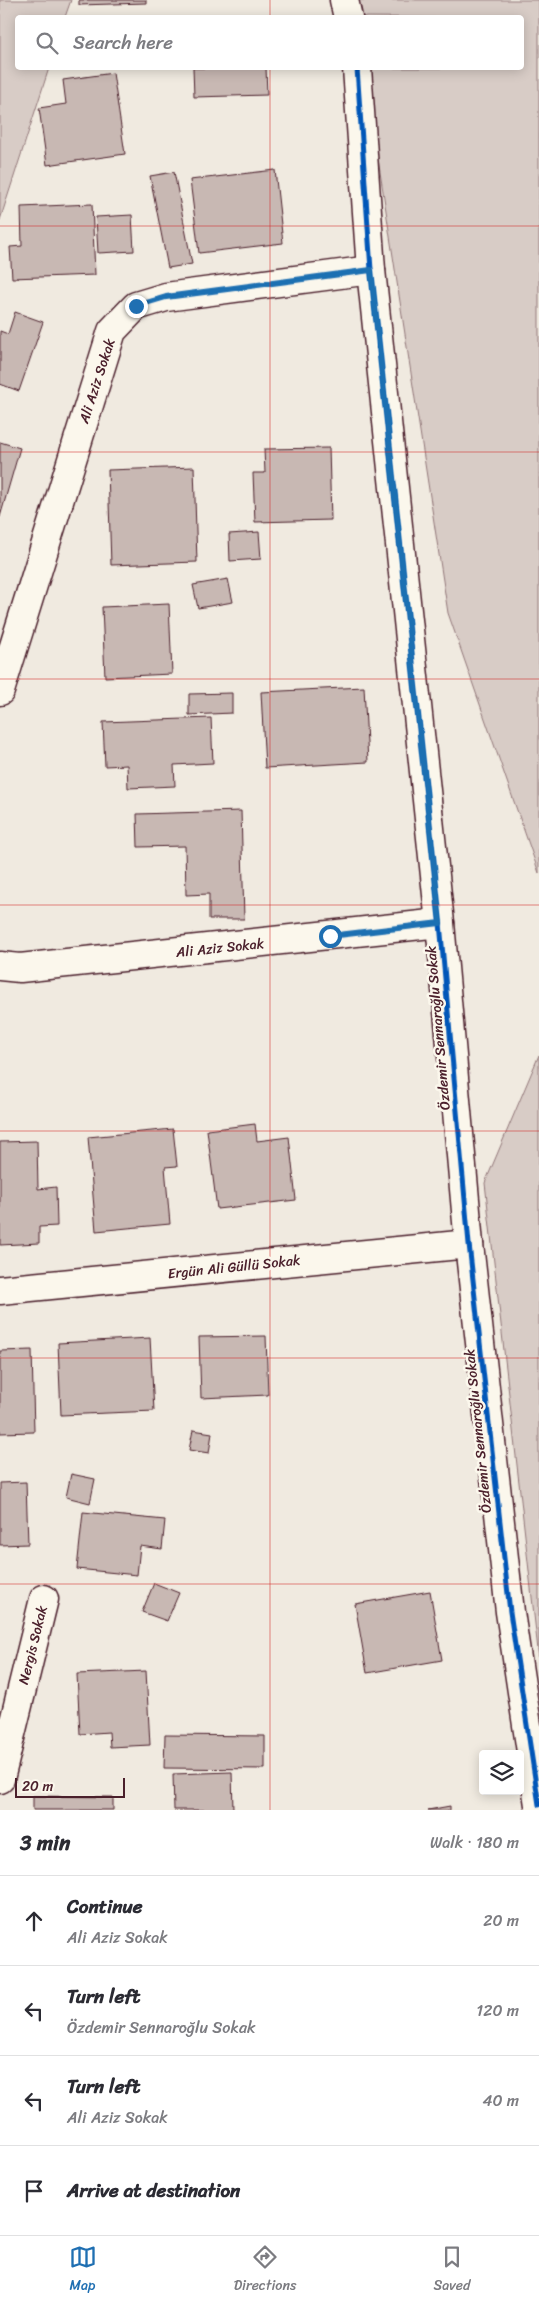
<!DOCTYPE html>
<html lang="en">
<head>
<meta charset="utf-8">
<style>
	body { margin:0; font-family:Sriracha,sans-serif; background:#f2f2f3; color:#2b2b33 }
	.controls { position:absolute; right:15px; bottom:15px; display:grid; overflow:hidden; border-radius:5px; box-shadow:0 2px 12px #0003 }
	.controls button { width:45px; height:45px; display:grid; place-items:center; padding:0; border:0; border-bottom:1px solid #e1e1e2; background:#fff; color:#2b2b33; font:25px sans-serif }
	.scale { position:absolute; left:15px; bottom:12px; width:110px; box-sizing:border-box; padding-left:5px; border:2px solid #4a1f2b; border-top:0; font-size:14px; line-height:18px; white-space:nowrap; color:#4a1f2b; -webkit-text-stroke:4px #fbf7ec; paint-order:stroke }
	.stop { position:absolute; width:15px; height:15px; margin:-11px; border:4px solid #1f6fb2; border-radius:50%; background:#fff }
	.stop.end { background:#1f6fb2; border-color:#fff; box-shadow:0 1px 5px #0008 }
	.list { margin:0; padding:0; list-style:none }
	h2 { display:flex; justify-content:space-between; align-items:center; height:65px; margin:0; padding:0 20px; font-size:21px }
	h2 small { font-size:16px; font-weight:400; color:#7c7c81 }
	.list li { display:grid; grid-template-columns:32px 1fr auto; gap:15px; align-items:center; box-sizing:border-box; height:90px; padding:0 20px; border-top:1px solid #e1e1e2 }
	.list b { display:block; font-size:19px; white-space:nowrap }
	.list p { margin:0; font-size:16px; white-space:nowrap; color:#7c7c81 }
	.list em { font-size:16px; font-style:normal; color:#7c7c81 }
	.icon { flex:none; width:28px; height:28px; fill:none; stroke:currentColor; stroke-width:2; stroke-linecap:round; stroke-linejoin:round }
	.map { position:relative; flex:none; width:539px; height:1810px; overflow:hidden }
	.search { position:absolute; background:#fff; box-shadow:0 2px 12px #0003; left:15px; right:15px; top:15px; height:55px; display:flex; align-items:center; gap:12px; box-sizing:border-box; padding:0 18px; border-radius:5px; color:#7c7c81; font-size:19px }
	.sheet { height:425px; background:#fff }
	nav { display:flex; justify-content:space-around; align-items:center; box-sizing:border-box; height:70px; border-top:1px solid #e1e1e2; background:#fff; font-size:14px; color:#7c7c81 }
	nav a { display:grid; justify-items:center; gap:2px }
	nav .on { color:#1f6fb2 }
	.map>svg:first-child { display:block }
	.green { fill:#d8ccc6; stroke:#917678 }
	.building { fill:#c8b8b3; stroke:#4a1f2b }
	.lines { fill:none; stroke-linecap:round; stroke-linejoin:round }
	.street-casing { stroke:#4a1f2b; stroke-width:31 }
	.street { stroke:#fbf7ec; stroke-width:28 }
	.cycleway-casing { stroke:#fbf7ec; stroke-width:8 }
	.cycleway { stroke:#0057b8; stroke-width:5 }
	.route { stroke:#1f6fb2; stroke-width:6 }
	.grid { fill:none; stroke:#d62828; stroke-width:1; stroke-opacity:0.55 }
	.labels { text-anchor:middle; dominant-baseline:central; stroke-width:5; stroke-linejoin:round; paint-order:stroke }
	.street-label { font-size:14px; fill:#4a1f2b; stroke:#fbf7ec }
</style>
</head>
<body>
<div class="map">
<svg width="539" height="1810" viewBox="0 0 539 1810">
	<rect width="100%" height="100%" fill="#f0eae0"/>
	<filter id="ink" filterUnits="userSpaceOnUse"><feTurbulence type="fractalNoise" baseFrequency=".02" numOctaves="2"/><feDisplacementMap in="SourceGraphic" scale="10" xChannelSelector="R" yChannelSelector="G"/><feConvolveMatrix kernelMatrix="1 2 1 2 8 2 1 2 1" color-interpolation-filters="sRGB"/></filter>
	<g filter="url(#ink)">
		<g class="green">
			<path d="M 0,0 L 71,0 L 65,17 L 18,18 L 18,68 L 49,68 L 0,220 Z"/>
			<path d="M 354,0 L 539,0 L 539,873 L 448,613 L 364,68 L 522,68 L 522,18 L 356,17 Z"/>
			<path d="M 539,1055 L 539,1659 L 485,1183 Z"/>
		</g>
		<g class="building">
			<path d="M 79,0 L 146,0 L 146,3 L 79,5 Z"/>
			<path d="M 193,68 L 266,68 L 267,95 L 194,97 Z"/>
			<path d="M 113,73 L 125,154 L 47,165 L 39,108 L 66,104 L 63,80 Z"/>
			<path d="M 275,170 L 283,243 L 199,253 L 190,180 Z"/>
			<path d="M 174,172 L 192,264 L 168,268 L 150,176 Z"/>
			<path d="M 92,204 L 95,275 L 12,278 L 10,247 L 22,246 L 21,207 Z"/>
			<path d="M 132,215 L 134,251 L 98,253 L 96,217 Z"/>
			<path d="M 15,312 L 43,322 L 19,391 L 0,384 L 0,331 L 8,334 Z"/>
			<path d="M 0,442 L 20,448 L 0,517 Z"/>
			<path d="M 329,448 L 331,520 L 255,522 L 253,473 L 265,473 L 264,449 Z"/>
			<path d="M 194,467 L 197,562 L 111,565 L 108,470 Z"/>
			<path d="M 259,532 L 261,559 L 230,561 L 229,534 Z"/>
			<path d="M 228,579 L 233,602 L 198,608 L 193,585 Z"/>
			<path d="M 169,604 L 172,674 L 105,677 L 102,607 Z"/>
			<path d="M 364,687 L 368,762 L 265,768 L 261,692 Z"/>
			<path d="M 232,693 L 232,713 L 189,715 L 189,694 Z"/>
			<path d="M 211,718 L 213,763 L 174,765 L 175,786 L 128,788 L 127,765 L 105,766 L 103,722 Z"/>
			<path d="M 241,811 L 244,919 L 209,919 L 209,894 L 186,895 L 185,846 L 138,847 L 137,814 Z"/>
			<path d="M 255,1124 L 257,1141 L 289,1137 L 296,1200 L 217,1209 L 207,1130 Z"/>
			<path d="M 173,1129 L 177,1166 L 165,1167 L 170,1224 L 96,1231 L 88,1137 Z"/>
			<path d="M 37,1141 L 38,1189 L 56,1187 L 57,1226 L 39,1227 L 39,1243 L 0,1245 L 0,1142 Z"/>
			<path d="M 266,1336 L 268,1395 L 201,1398 L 199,1337 Z"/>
			<path d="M 150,1338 L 154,1411 L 61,1415 L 58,1343 Z"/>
			<path d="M 32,1350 L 34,1432 L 0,1433 L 0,1351 Z"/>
			<path d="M 193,1430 L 212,1433 L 209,1453 L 189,1450 Z"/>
			<path d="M 71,1474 L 95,1479 L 90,1503 L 66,1497 Z"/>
			<path d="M 26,1482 L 28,1544 L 0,1545 L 0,1483 Z"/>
			<path d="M 83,1512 L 165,1520 L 162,1549 L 140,1546 L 137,1575 L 77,1569 Z"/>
			<path d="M 154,1583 L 179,1593 L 167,1621 L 142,1612 Z"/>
			<path d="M 430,1591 L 442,1660 L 367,1673 L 355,1604 Z"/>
			<path d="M 146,1671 L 150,1745 L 110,1747 L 109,1732 L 80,1734 L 77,1674 Z"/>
			<path d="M 165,1735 L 265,1736 L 265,1769 L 164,1768 Z"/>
			<path d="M 232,1772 L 233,1810 L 174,1810 L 173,1774 Z"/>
			<path d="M 33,1796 L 113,1797 L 113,1810 L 33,1810 Z"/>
			<path d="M 450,1806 L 450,1810 L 428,1810 Z"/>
		</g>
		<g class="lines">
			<defs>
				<g id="street">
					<path d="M 344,0 L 348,18"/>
					<path d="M 357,68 L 371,270 L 440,923 L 469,1244 L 510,1612 L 539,1805"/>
					<path d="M 0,691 L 112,331 L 136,306 L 166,297 L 371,270"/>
					<path d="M 0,966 L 20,968 L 440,923"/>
					<path d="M 0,1290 L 469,1244"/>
					<path d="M 0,1779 L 44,1599"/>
				</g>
			</defs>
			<use href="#street" class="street-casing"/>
			<use href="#street" class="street"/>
			<defs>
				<path id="cycleway" d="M 357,68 L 371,270 L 440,923 L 469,1244 L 510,1612 L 539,1805"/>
			</defs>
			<use href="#cycleway" class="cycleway-casing"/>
			<use href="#cycleway" class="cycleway"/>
		</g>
	</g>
	<g class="lines" filter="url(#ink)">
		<path class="route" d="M 136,306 L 166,297 L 371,270 L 440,923 L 330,936"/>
	</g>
	<path class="grid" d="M 270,0 L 270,18M 270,68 L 270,1810M 0,226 L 539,226M 0,452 L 539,452M 0,679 L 539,679M 0,905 L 539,905M 0,1131 L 539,1131M 0,1358 L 539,1358M 0,1584 L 539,1584"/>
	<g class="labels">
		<g class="street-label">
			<text transform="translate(97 381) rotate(-72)">Ali Aziz Sokak</text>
			<text transform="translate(220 948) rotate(-6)">Ali Aziz Sokak</text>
			<text transform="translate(438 1028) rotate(-95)">Özdemir Sennaroğlu Sokak</text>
			<text transform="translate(234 1267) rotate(-6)">Ergün Ali Güllü Sokak</text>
			<text transform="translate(478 1431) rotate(-96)">Özdemir Sennaroğlu Sokak</text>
			<text transform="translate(33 1645) rotate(-76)">Nergis Sokak</text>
		</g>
	</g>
</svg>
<div class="controls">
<button><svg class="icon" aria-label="layers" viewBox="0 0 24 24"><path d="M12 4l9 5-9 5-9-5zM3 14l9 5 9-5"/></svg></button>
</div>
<div class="scale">20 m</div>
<div class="stop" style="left:330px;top:936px"></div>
<div class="stop end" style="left:136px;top:306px"></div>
<div class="search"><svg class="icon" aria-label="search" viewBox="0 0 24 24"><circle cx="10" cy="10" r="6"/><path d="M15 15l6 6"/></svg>Search here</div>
</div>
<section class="sheet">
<h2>3 min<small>Walk · 180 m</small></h2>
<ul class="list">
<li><svg class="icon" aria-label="ahead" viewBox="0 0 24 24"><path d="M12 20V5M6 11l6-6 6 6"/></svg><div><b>Continue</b><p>Ali Aziz Sokak</p></div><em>20 m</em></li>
<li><svg class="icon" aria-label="left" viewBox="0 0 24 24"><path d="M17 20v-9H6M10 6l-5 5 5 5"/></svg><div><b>Turn left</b><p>Özdemir Sennaroğlu Sokak</p></div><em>120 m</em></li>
<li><svg class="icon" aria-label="left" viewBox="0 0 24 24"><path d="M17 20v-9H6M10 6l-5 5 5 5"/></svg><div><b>Turn left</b><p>Ali Aziz Sokak</p></div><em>40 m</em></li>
<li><svg class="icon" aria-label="arrive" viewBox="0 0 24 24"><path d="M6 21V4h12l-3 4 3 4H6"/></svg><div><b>Arrive at destination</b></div></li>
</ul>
</section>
<nav>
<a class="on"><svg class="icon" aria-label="map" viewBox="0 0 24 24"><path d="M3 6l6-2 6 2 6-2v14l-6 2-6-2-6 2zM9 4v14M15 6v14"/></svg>Map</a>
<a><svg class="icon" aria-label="directions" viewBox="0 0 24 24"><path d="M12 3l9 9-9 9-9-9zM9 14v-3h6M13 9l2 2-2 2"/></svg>Directions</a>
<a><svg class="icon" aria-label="saved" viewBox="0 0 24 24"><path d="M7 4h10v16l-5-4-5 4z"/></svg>Saved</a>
</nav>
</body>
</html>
